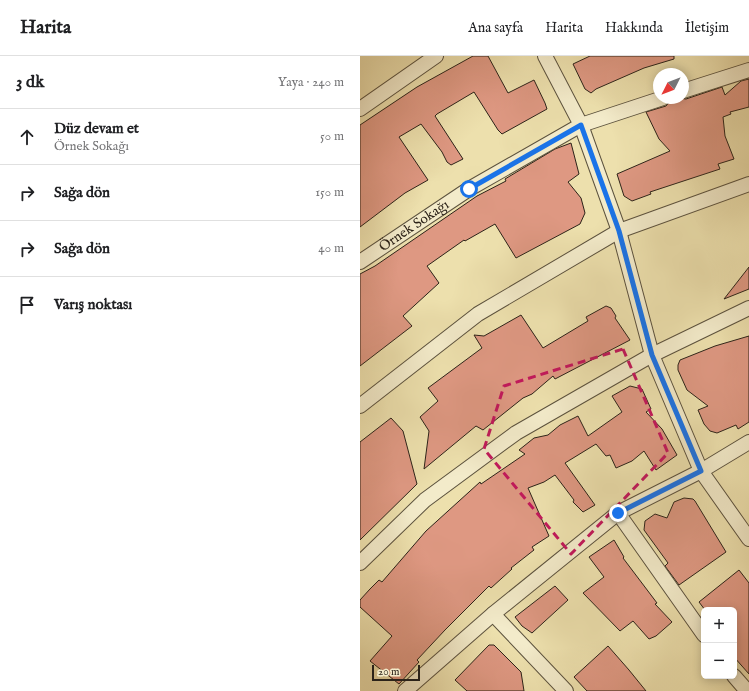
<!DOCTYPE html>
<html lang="tr">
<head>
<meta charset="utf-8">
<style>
	body { margin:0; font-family:"IM FELL English",serif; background:#f2f2f2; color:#202124 }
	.controls { position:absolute; right:12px; bottom:12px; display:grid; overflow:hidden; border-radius:6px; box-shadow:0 2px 10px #0003 }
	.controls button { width:36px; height:36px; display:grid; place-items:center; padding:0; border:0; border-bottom:1px solid #e0e0e0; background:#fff; color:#202124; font:20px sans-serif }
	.compass { position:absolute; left:293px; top:12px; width:36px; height:36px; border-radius:50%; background:#fff; box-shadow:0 2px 10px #0003; rotate:228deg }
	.scale { position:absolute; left:12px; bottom:10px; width:48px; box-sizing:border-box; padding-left:4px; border:2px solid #2c2319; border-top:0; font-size:11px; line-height:14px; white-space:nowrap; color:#2c2319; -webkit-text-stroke:3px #f3ebca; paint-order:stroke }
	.stop { position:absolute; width:12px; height:12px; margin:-9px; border:3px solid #1a73e8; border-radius:50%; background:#fff }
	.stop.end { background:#1a73e8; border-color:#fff; box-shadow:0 1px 4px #0008 }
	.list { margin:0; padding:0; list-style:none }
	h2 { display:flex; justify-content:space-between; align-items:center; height:52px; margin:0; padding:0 16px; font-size:17px }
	h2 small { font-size:13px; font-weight:400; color:#757577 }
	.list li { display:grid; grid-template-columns:26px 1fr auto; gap:12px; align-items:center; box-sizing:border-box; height:56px; padding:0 16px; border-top:1px solid #e0e0e0 }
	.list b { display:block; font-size:15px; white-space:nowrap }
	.list p { margin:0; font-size:13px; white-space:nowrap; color:#757577 }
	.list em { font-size:13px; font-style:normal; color:#757577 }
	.icon { flex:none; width:22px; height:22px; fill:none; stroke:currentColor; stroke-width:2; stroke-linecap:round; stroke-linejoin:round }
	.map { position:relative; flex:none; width:389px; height:635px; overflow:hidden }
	header { display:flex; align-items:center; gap:24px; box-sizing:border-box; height:56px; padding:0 20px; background:#fff; border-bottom:1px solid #e0e0e0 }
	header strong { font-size:19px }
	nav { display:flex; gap:22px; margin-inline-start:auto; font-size:14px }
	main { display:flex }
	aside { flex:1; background:#fff }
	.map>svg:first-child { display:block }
	.building { fill:#de9882; stroke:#2c2319 }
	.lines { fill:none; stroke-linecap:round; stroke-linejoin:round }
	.street-casing { stroke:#5c523e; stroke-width:16 }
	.street { stroke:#f3ebca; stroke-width:14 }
	.route { stroke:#1a73e8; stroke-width:5 }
	.marked { fill:none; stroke:#c2185b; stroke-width:3; stroke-dasharray:8 5; stroke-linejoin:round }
	.labels { text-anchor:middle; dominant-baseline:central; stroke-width:4; stroke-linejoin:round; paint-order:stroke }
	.street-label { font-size:14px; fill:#2c2319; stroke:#f3ebca }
</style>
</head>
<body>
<header>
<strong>Harita</strong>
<nav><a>Ana sayfa</a><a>Harita</a><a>Hakkında</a><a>İletişim</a></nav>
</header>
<main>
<aside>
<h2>3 dk<small>Yaya · 240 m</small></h2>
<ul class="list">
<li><svg class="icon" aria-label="ahead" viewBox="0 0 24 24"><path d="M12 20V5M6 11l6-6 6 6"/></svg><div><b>Düz devam et</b><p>Örnek Sokağı</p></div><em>50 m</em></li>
<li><svg class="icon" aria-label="right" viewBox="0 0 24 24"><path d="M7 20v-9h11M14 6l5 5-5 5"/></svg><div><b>Sağa dön</b></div><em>150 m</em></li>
<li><svg class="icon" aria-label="right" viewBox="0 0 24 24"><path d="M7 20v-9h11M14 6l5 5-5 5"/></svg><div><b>Sağa dön</b></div><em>40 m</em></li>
<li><svg class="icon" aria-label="arrive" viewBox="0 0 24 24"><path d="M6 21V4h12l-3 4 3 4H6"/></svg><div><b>Varış noktası</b></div></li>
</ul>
</aside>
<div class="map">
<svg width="389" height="635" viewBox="0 0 389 635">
	<rect width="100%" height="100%" fill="#ede0ad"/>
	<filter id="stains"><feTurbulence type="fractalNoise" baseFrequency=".005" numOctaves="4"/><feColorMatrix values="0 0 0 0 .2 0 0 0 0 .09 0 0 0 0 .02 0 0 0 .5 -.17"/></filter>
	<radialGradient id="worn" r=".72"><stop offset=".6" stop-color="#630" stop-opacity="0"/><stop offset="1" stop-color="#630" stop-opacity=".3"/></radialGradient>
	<g class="building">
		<path d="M 113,0 L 128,0 L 148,37 L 174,24 L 185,47 L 187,53 L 142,78 L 138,74 L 114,36 L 77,58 L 75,60 L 103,103 L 91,109 L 87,106 L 82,96 L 61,68 L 39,81 L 68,124 L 45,137 L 0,171 L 0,69 L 57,31 Z"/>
		<path d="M 230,0 L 314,0 L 314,3 L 284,12 L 236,33 L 231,37 L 225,33 L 213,8 Z"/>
		<path d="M 389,23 L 389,51 L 370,56 L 371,58 L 363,61 L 365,80 L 374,103 L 358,108 L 360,113 L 290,136 L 291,138 L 272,145 L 264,140 L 257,118 L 310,95 L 299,83 L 286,56 L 306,50 L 311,44 L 319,42 L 326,43 L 362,31 L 365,39 L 381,25 Z"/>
		<path d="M 211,87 L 219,118 L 208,126 L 221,142 L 225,157 L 220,168 L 156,202 L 135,168 L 105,185 L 104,184 L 67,210 L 79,227 L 43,260 L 52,270 L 0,310 L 0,218 L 15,210 L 117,140 L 146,125 L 145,123 L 195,93 Z"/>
		<path d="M 389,211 L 389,233 L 364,243 Z"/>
		<path d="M 246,250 L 251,252 L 256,260 L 255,262 L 270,284 L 195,323 L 193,320 L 172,338 L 163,342 L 123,374 L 116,370 L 64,413 L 69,375 L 60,361 L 78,345 L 68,332 L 122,292 L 114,279 L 124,280 L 161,259 L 183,292 L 228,265 L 226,261 Z"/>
		<path d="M 389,280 L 389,366 L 378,373 L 376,369 L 357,377 L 350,375 L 344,368 L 338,354 L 348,350 L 327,334 L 318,314 L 318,309 L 320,304 L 355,290 Z"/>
		<path d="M 270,330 L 282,333 L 291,353 L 286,356 L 302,373 L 317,399 L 296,414 L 284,395 L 272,405 L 256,412 L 250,399 L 246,400 L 236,388 L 205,407 L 235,449 L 223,456 L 213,446 L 214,444 L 195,419 L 184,426 L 168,432 L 189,480 L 172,491 L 174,494 L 151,512 L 152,513 L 131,532 L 129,530 L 85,574 L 57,604 L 59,606 L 39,628 L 10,605 L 32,580 L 0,551 L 0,544 L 10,533 L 19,524 L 22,526 L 66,475 L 120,426 L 121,428 L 165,398 L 159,394 L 174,382 L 188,379 L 200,369 L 218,360 L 228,380 L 262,356 L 252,340 Z"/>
		<path d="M 31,362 L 43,375 L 57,428 L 0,484 L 0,386 Z"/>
		<path d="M 324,442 L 333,443 L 335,445 L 366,496 L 319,529 L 305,510 L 308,507 L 284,474 L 285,465 L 295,458 L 307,462 L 314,446 Z"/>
		<path d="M 254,484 L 264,501 L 263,502 L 297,547 L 295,548 L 312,566 L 296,580 L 289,583 L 273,565 L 260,575 L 223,537 L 244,521 L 229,501 Z"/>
		<path d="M 379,514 L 389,527 L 389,618 L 374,601 L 374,554 L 345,554 L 339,546 Z"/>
		<path d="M 195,530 L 208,544 L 172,577 L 162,570 L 155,561 Z"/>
		<path d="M 129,589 L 134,589 L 161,616 L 164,635 L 107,635 L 95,624 Z"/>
		<path d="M 248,590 L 269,614 L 286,635 L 227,635 L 214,621 Z"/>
	</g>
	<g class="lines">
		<defs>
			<g id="street">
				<path d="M 185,0 L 221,69 L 259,175 L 292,299 L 341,415 L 389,483"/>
				<path d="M 323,35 L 389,14"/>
				<path d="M 0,53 L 76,0"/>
				<path id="s1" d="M 0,206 L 109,133 L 221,69 L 303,42"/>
				<path d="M 0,350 L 118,258 L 259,175 L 389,128"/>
				<path d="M 258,457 L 344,579"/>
				<path d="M 0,507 L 65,444 L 156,377 L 292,299 L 389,252"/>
				<path d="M 133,558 L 206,635"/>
				<path d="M 374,620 L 387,635"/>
				<path d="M 45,635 L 133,558 L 258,457 L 341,415 L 389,386"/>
			</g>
		</defs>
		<use href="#street" class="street-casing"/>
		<use href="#street" class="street"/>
	</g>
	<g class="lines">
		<path class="route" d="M 109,133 L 221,69 L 259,175 L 292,299 L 341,415 L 258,457"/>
	</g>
	<path class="marked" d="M 263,293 L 308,397 L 211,498 L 124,393 L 144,330 Z"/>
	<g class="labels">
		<g class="street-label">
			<text stroke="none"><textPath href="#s1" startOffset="65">Örnek Sokağı</textPath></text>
		</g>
	</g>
	<rect width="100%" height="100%" filter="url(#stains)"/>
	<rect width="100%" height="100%" fill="url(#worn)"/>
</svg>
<div class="controls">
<button>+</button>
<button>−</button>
</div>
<svg class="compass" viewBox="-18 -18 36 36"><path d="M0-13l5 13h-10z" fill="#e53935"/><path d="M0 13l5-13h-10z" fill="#757577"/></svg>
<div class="scale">20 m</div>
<div class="stop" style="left:109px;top:133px"></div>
<div class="stop end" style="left:258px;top:457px"></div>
</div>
</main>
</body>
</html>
